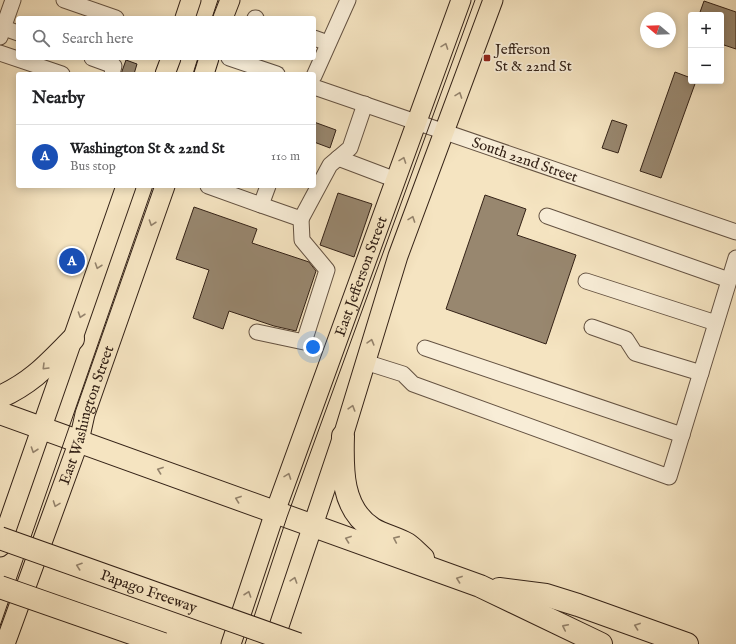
<!DOCTYPE html>
<html lang="en">
<head>
<meta charset="utf-8">
<style>
	body { margin:0; font-family:"IM FELL English",serif; background:#f6f6f6; color:#202124 }
	.controls { position:absolute; right:12px; top:12px; display:grid; overflow:hidden; border-radius:4px; box-shadow:0 2px 10px #0003 }
	.controls button { width:36px; height:36px; display:grid; place-items:center; padding:0; border:0; border-bottom:1px solid #e0e0e0; background:#fff; color:#202124; font:20px sans-serif }
	.compass { position:absolute; left:640px; top:12px; width:36px; height:36px; border-radius:50%; background:#fff; box-shadow:0 2px 10px #0003; rotate:289deg }
	.you { position:absolute; left:313px; top:347px; width:14px; height:14px; margin:-10px; border:3px solid #fff; border-radius:50%; background:#1a73e8; box-shadow:0 0 0 6px #1a73e833 }
	.badge { display:grid; place-items:center; width:26px; height:26px; border-radius:50%; background:#0f766e; color:#fff; font-size:13px; font-weight:700 }
	.pin { position:absolute; translate:-50% -50%; border:2px solid #fff; box-shadow:0 1px 4px #0006 }
	.list { margin:0; padding:0; list-style:none }
	h2 { display:flex; justify-content:space-between; align-items:center; height:52px; margin:0; padding:0 16px; font-size:17px }
	h2 small { font-size:13px; font-weight:400; color:#757577 }
	.list li { display:grid; grid-template-columns:26px 1fr auto; gap:12px; align-items:center; box-sizing:border-box; height:64px; padding:0 16px; border-top:1px solid #e0e0e0 }
	.list b { display:block; font-size:15px; white-space:nowrap }
	.list p { margin:0; font-size:13px; white-space:nowrap; color:#757577 }
	.list em { font-size:13px; font-style:normal; color:#757577 }
	.icon { flex:none; width:22px; height:22px; fill:none; stroke:currentColor; stroke-width:2; stroke-linecap:round; stroke-linejoin:round }
	.map { position:relative; flex:none; width:736px; height:644px; overflow:hidden }
	.search { position:absolute; background:#fff; box-shadow:0 2px 10px #0003; left:16px; top:16px; width:300px; height:44px; display:flex; align-items:center; gap:10px; box-sizing:border-box; padding:0 14px; border-radius:4px; color:#757577; font-size:15px }
	.panel { position:absolute; background:#fff; box-shadow:0 2px 10px #0003; left:16px; top:72px; width:300px; height:116px; border-radius:4px }
	.map>svg:first-child { display:block }
	.building { fill:#98876f; stroke:#342217 }
	.lines { fill:none; stroke-linecap:round; stroke-linejoin:round }
	.minor-casing { stroke:#645242; stroke-width:17 }
	.major-casing { stroke:#342217; stroke-width:21 }
	.highway-casing { stroke:#342217; stroke-width:24 }
	.minor { stroke:#f8edd7; stroke-width:15 }
	.major { stroke:#f5e4c1; stroke-width:19 }
	.highway { stroke:#f5e4c1; stroke-width:22 }
	.tram { stroke:#342217; stroke-width:1 }
	.highway-bridge-casing { stroke:#342217; stroke-width:24; stroke-linecap:butt }
	.highway-bridge { stroke:#f5e4c1; stroke-width:22 }
	.oneway { stroke:#94836c }
	.poi-dot { fill:#8f2418; stroke:#f8edd7; stroke-width:1.5 }
	.labels { text-anchor:middle; dominant-baseline:central; stroke-width:3.5; stroke-linejoin:round; paint-order:stroke }
	.poi-label { font-size:15px; fill:#342217; stroke:#f8edd7; text-anchor:start }
	.street-label { font-size:15px; fill:#342217; stroke:#f8edd7 }
</style>
</head>
<body>
<div class="map">
<svg width="736" height="644" viewBox="0 0 736 644">
	<rect width="100%" height="100%" fill="#f5e4c1"/>
	<filter id="stains"><feTurbulence type="fractalNoise" baseFrequency=".005" numOctaves="4"/><feColorMatrix values="0 0 0 0 .2 0 0 0 0 .09 0 0 0 0 .02 0 0 0 .5 -.17"/></filter>
	<radialGradient id="worn" r=".72"><stop offset=".6" stop-color="#630" stop-opacity="0"/><stop offset="1" stop-color="#630" stop-opacity=".3"/></radialGradient>
	<g class="building">
		<path d="M 704,1 L 736,12 L 736,49 L 721,44 L 721,15 L 699,15 Z"/>
		<path d="M 126,60 L 137,64 L 134,74 L 121,74 Z"/>
		<path d="M 675,72 L 691,78 L 691,81 L 696,81 L 661,178 L 640,171 Z"/>
		<path d="M 612,120 L 627,125 L 618,153 L 602,148 Z"/>
		<path d="M 314,122 L 336,130 L 330,148 L 314,142 Z"/>
		<path d="M 338,193 L 372,204 L 354,257 L 320,245 Z"/>
		<path d="M 485,195 L 526,209 L 517,235 L 576,255 L 546,344 L 446,309 Z"/>
		<path d="M 194,207 L 257,229 L 252,243 L 309,262 L 316,271 L 296,331 L 274,326 L 229,311 L 223,329 L 193,318 L 209,270 L 176,259 Z"/>
	</g>
	<g class="lines">
		<defs>
			<g id="minor">
				<path d="M 64,0 L 116,18"/>
				<path d="M 255,18 L 256,18"/>
				<path d="M 4,28 L 18,33"/>
				<path d="M 0,37 L 13,0"/>
				<path d="M 314,38 L 328,43"/>
				<path d="M 0,53 L 62,74"/>
				<path d="M 92,58 L 114,66 L 112,74"/>
				<path d="M 229,58 L 277,74"/>
				<path d="M 314,76 L 348,0"/>
				<path id="s1" d="M 314,87 L 736,232"/>
				<path d="M 338,158 L 396,180"/>
				<path d="M 208,186 L 261,205 L 268,186"/>
				<path d="M 261,205 L 301,219 L 330,165 L 350,148 L 365,104"/>
				<path d="M 547,216 L 729,280"/>
				<path d="M 586,281 L 716,323"/>
				<path d="M 592,327 L 626,339 L 635,353 L 701,373"/>
				<path d="M 257,332 L 304,342 L 327,270 L 302,240 L 301,219"/>
				<path d="M 425,348 L 682,435"/>
				<path d="M 365,362 L 403,374 L 413,384 L 669,477 L 736,258"/>
			</g>
			<g id="major">
				<path d="M 185,18 L 191,0"/>
				<path d="M 223,18 L 230,0"/>
				<path d="M 165,74 L 171,58"/>
				<path d="M 204,74 L 209,58"/>
				<path d="M 0,547 L 126,186"/>
				<path id="s2" d="M 5,644 L 79,441 L 85,414 L 165,186"/>
				<path id="s3" d="M 231,644 L 275,512 L 461,0"/>
				<path d="M 273,644 L 343,436 L 398,256 L 493,0"/>
			</g>
			<g id="highway">
				<path d="M 0,397 C 33,382 48,364 73,339"/>
				<path d="M 0,413 L 480,586 L 601,644"/>
				<path d="M 343,436 C 342,469 341,509 373,529 C 383,535 396,538 407,544 C 413,548 418,554 423,558"/>
				<path d="M 499,589 L 546,595 L 578,605 L 687,644"/>
			</g>
		</defs>
		<use href="#minor" class="minor-casing"/>
		<use href="#major" class="major-casing"/>
		<use href="#highway" class="highway-casing"/>
		<use href="#minor" class="minor"/>
		<use href="#major" class="major"/>
		<use href="#highway" class="highway"/>
		<g class="tram">
			<path d="M 212,18 L 218,0"/>
			<path d="M 193,74 L 198,58"/>
			<path d="M 0,626 L 153,186"/>
			<path d="M 245,644 L 287,517 L 475,0"/>
		</g>
		<defs>
			<g id="highway-bridge">
				<path id="s4" d="M 0,538 L 298,644"/>
				<path d="M 0,587 L 163,644"/>
			</g>
		</defs>
		<use href="#highway-bridge" class="highway-bridge-casing"/>
		<use href="#highway-bridge" class="highway-bridge"/>
	</g>
	<defs><path id="oneway-chevron" d="M-2-3.5L2.5 0L-2 3.5" fill="none" stroke-width="1.6" stroke-linecap="round" stroke-linejoin="round"/></defs>
	<g class="oneway">
		<use href="#oneway-chevron" transform="translate(445 46) rotate(-70)"/>
		<use href="#oneway-chevron" transform="translate(459 95) rotate(-70)"/>
		<use href="#oneway-chevron" transform="translate(403 160) rotate(-70)"/>
		<use href="#oneway-chevron" transform="translate(412 219) rotate(-70)"/>
		<use href="#oneway-chevron" transform="translate(152 223) rotate(109)"/>
		<use href="#oneway-chevron" transform="translate(98 266) rotate(109)"/>
		<use href="#oneway-chevron" transform="translate(81 315) rotate(109)"/>
		<use href="#oneway-chevron" transform="translate(371 342) rotate(-74)"/>
		<use href="#oneway-chevron" transform="translate(45 367) rotate(135)"/>
		<use href="#oneway-chevron" transform="translate(352 408) rotate(-73)"/>
		<use href="#oneway-chevron" transform="translate(34 450) rotate(109)"/>
		<use href="#oneway-chevron" transform="translate(160 470) rotate(-160)"/>
		<use href="#oneway-chevron" transform="translate(288 476) rotate(-70)"/>
		<use href="#oneway-chevron" transform="translate(238 499) rotate(-160)"/>
		<use href="#oneway-chevron" transform="translate(56 504) rotate(110)"/>
		<use href="#oneway-chevron" transform="translate(348 539) rotate(-160)"/>
		<use href="#oneway-chevron" transform="translate(396 539) rotate(-156)"/>
		<use href="#oneway-chevron" transform="translate(79 566) rotate(-161)"/>
		<use href="#oneway-chevron" transform="translate(459 579) rotate(-160)"/>
		<use href="#oneway-chevron" transform="translate(294 580) rotate(-72)"/>
		<use href="#oneway-chevron" transform="translate(248 594) rotate(-71)"/>
		<use href="#oneway-chevron" transform="translate(637 626) rotate(-160)"/>
		<use href="#oneway-chevron" transform="translate(565 627) rotate(-154)"/>
	</g>
	<rect class="poi-dot" x="483" y="54" width="8" height="8" rx="2"/>
	<g class="labels">
		<g class="poi-label">
			<text x="495" y="49">Jefferson<tspan x="495" dy="17">St &amp; 22nd St</tspan></text>
		</g>
		<g class="street-label">
			<text stroke="none"><textPath href="#s1" startOffset="223">South 22nd Street</textPath></text>
			<text stroke="none"><textPath href="#s3" startOffset="390">East Jefferson Street</textPath></text>
			<text stroke="none"><textPath href="#s2" startOffset="243">East Washington Street</textPath></text>
			<text stroke="none"><textPath href="#s4" startOffset="158">Papago Freeway</textPath></text>
		</g>
	</g>
	<rect width="100%" height="100%" filter="url(#stains)"/>
	<rect width="100%" height="100%" fill="url(#worn)"/>
</svg>
<div class="controls">
<button>+</button>
<button>−</button>
</div>
<svg class="compass" viewBox="-18 -18 36 36"><path d="M0-13l5 13h-10z" fill="#e53935"/><path d="M0 13l5-13h-10z" fill="#757577"/></svg>
<div class="you"></div>
<div class="pin badge" style="left:72px;top:261px;background:#1a4fb4">A</div>
<div class="search"><svg class="icon" aria-label="search" viewBox="0 0 24 24"><circle cx="10" cy="10" r="6"/><path d="M15 15l6 6"/></svg>Search here</div>
<section class="panel">
<h2>Nearby<small></small></h2>
<ul class="list">
<li><span class="badge" style="background:#1a4fb4">A</span><div><b>Washington St &amp; 22nd St</b><p>Bus stop</p></div><em>110 m</em></li>
</ul>
</section>
</div>
</body>
</html>
